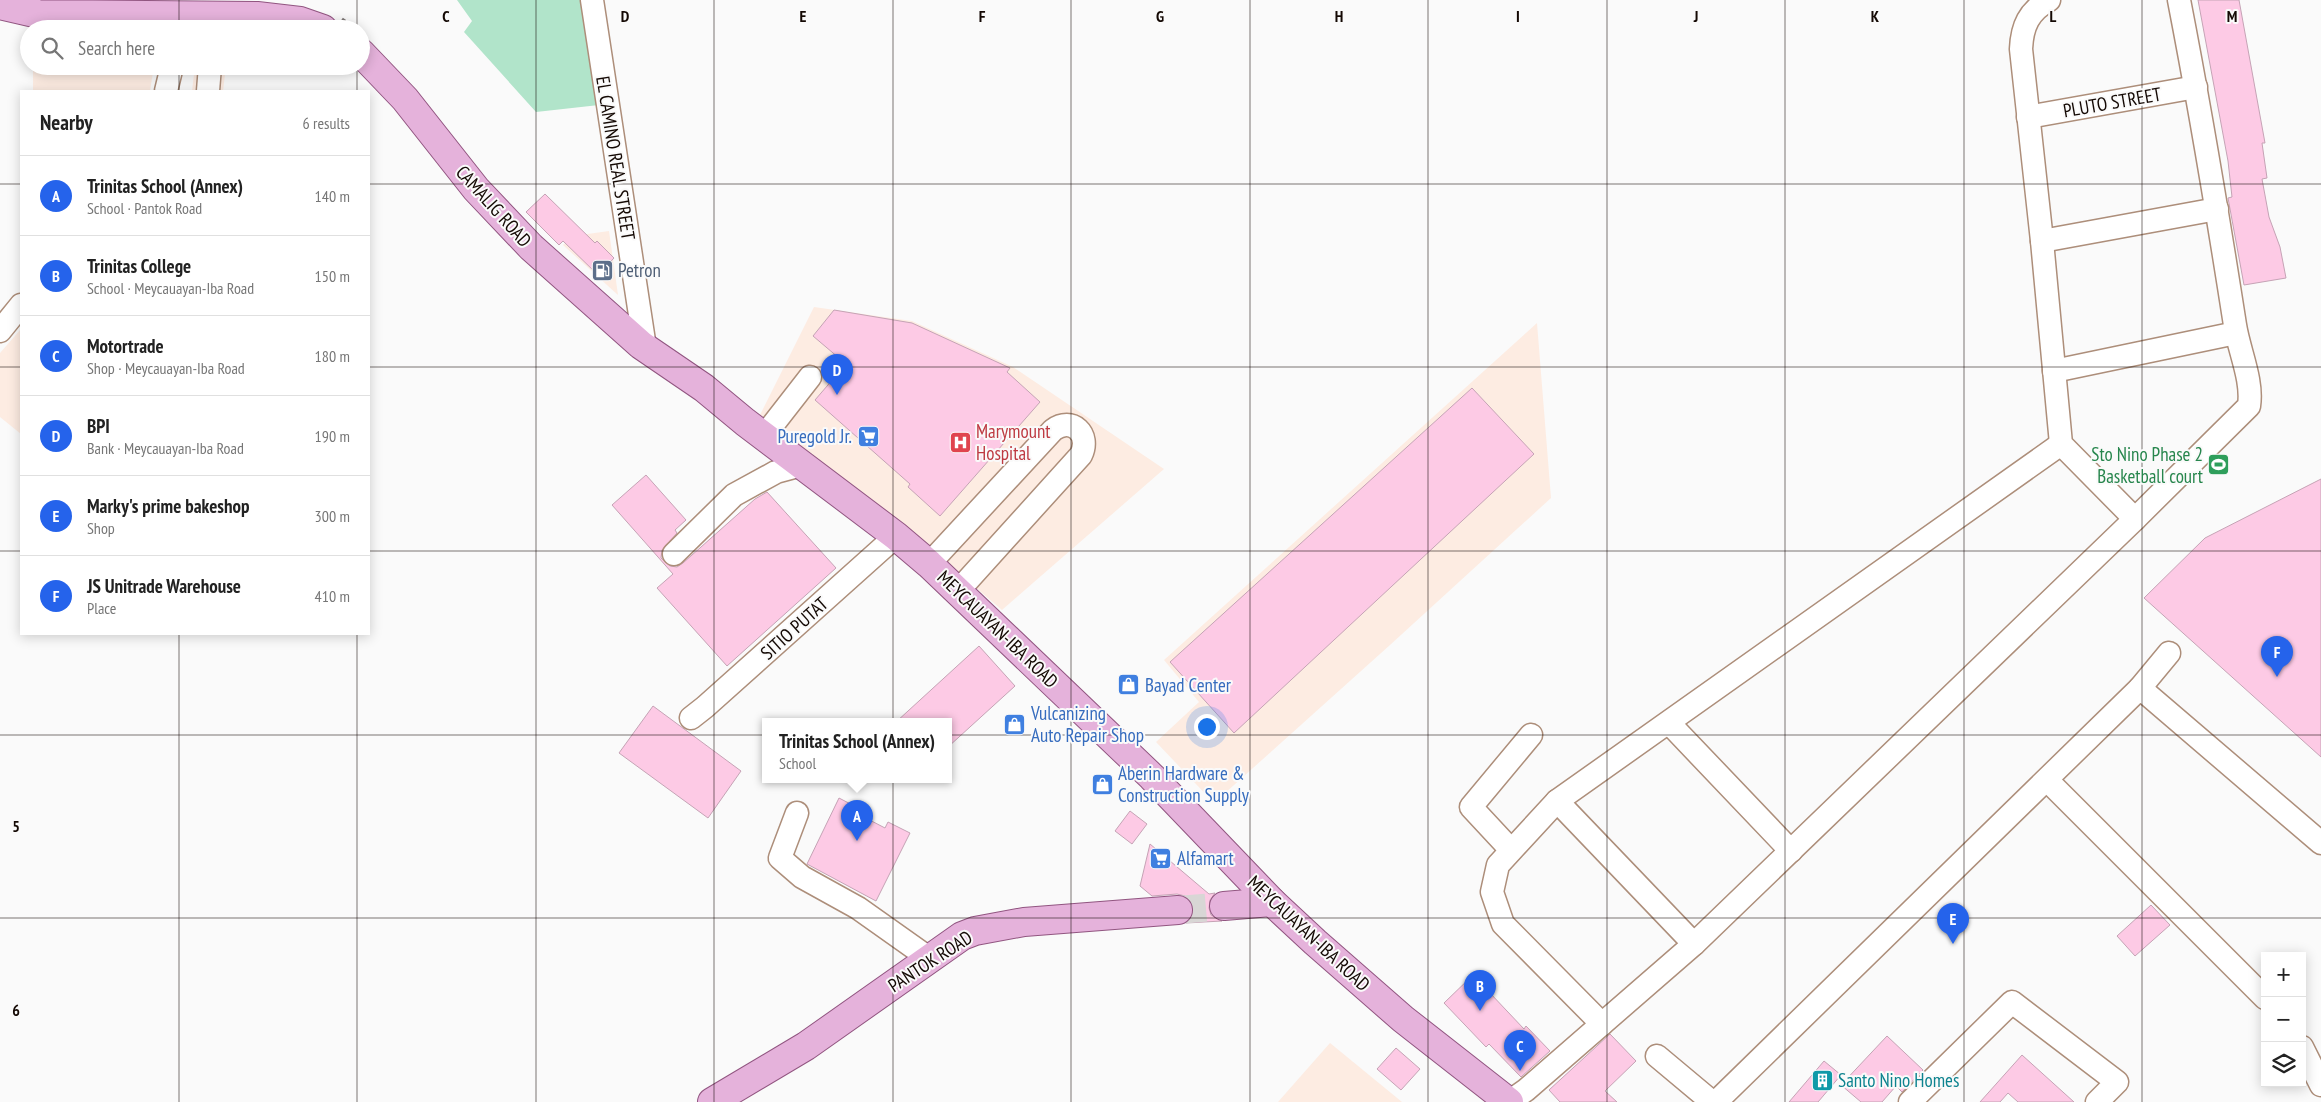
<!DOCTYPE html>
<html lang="en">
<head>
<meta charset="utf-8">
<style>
	body { margin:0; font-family:"PT Sans Narrow",sans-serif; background:#f6f6f6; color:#222 }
	.controls { position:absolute; right:15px; bottom:15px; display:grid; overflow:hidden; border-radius:0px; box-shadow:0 2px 12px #0003 }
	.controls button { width:45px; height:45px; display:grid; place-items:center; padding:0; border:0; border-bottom:1px solid #e0e0e0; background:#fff; color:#222; font:25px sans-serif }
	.you { position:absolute; left:1206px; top:726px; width:18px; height:18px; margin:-12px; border:4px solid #fff; border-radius:50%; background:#1a73e8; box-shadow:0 0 0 8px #1a73e833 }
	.badge { display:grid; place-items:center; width:32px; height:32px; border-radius:50%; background:#2563eb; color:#fff; font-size:16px; font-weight:700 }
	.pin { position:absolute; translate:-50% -41px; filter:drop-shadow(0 1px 2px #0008) }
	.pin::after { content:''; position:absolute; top:26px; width:18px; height:15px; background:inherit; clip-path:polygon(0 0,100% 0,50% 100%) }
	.popup { position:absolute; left:762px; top:718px; width:190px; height:65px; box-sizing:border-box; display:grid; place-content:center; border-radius:0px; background:#fff; filter:drop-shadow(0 1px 4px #0005); font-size:16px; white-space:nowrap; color:#767676 }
	.popup b { font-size:19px; color:#222 }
	.popup::after { content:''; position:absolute; left:50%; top:100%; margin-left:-10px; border:10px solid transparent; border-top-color:#fff }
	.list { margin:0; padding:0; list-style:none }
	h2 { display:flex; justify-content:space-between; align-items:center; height:65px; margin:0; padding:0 20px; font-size:21px }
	h2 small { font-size:16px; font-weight:400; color:#767676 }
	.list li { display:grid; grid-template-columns:32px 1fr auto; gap:15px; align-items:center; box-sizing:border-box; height:80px; padding:0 20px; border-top:1px solid #e0e0e0 }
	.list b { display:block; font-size:19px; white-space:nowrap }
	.list p { margin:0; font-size:16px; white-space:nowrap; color:#767676 }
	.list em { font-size:16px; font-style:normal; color:#767676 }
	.icon { flex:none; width:28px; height:28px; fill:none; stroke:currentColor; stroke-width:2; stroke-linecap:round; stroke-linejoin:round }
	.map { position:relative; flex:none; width:2321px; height:1102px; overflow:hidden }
	.search { position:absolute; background:#fff; box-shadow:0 2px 12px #0003; left:20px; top:20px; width:350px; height:55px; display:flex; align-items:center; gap:12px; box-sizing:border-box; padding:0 18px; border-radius:28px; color:#767676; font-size:19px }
	.panel { position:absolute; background:#fff; box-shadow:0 2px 12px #0003; left:20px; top:90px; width:350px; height:545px; border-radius:0px }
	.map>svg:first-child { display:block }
	.built { fill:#fdece2 }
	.green { fill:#b1e4ca }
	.building { fill:#fdcae5; stroke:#c5a3b5 }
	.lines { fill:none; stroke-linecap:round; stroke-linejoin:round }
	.major-tunnel { stroke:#d8d6d5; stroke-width:28; stroke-dasharray:28 14; stroke-linecap:butt }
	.minor-casing { stroke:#ad8e7a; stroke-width:25 }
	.major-casing { stroke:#915580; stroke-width:30 }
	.path { stroke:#7f7977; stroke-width:3; stroke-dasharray:4 4; stroke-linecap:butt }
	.minor { stroke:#fff; stroke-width:22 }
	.major { stroke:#e5b2db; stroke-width:28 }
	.grid { fill:none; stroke:#140904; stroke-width:1; stroke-opacity:0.55 }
	.labels { text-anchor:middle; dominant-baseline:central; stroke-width:4; stroke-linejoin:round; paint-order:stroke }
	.street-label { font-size:19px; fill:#140904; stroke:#fafafa }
	.service-label { font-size:19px; fill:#4e5e75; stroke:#fafafa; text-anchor:start }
	.health-label { font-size:19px; fill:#be3a42; stroke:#fafafa; text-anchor:start }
	.shop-label { font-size:19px; fill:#366cbe; stroke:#fafafa; text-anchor:start }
	.leisure-label { font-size:19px; fill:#27864d; stroke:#fafafa; text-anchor:end }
	.culture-label { font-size:19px; fill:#0d838f; stroke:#fafafa; text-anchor:start }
	.grid-label { font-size:16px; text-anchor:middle; font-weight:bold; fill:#140904; stroke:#fafafa; stroke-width:4; stroke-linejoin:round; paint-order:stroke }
</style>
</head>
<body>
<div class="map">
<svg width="2321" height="1102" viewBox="0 0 2321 1102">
	<rect width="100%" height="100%" fill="#fafafa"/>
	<g class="built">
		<path d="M 33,66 L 154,66 L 150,91 L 33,91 Z"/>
		<path d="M 195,66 L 226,66 L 223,91 L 192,91 Z"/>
		<path d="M 609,231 L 618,295 L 563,245 L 573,236 Z"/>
		<path d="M 814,307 L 912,321 L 1013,367 L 1164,469 L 1002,610 L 883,508 L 760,415 Z"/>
		<path d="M 1537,323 L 1551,498 L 1390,645 L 1214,803 L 1156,742 L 1199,702 L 1164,660 Z"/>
		<path d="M 21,329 L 21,434 L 0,417 L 0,353 Z"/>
		<path d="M 1330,1043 L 1402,1102 L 1278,1102 Z"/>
	</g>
	<path class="green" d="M 457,0 L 582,0 L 599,105 L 536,112 L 464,32 L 472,21 Z"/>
	<g class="building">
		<path d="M 2198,0 L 2239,0 L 2265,143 L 2262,143 L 2267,178 L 2262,179 L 2269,217 L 2280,247 L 2286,278 L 2244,285 L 2228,198 L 2232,197 L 2228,161 Z"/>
		<path d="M 545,194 L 595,243 L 597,241 L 614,258 L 598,275 L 563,241 L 559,245 L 526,212 Z"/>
		<path d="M 834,310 L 912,323 L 1010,368 L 1007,372 L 1040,402 L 940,516 L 908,487 L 910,484 L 815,400 L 846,364 L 813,336 Z"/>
		<path d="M 1472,388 L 1534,454 L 1234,733 L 1170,662 Z"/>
		<path d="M 646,475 L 686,520 L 675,530 L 677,533 L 662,550 L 661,558 L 670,566 L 677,567 L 683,563 L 755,499 L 767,492 L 836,568 L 727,666 L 657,588 L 673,574 L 612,505 Z"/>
		<path d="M 2321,479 L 2321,757 L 2144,598 L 2205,538 Z"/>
		<path d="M 979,646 L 1015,686 L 948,747 L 948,722 L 896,722 Z"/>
		<path d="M 653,706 L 741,771 L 708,818 L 619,753 Z"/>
		<path d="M 839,798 L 862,810 L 860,815 L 885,828 L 888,822 L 910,833 L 876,901 L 807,864 Z"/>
		<path d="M 1130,811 L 1147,824 L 1132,844 L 1115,831 Z"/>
		<path d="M 1150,844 L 1209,894 L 1215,893 L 1210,900 L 1209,908 L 1211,915 L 1222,921 L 1186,923 L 1192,917 L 1194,909 L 1191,902 L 1185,896 L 1177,894 L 1152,896 L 1140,886 Z"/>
		<path d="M 2151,905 L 2170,925 L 2135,956 L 2117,936 Z"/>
		<path d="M 1473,975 L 1524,1029 L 1526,1026 L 1550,1051 L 1521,1077 L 1489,1044 L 1486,1047 L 1444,1003 Z"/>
		<path d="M 1610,1034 L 1636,1061 L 1605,1091 L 1617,1102 L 1560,1102 L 1549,1090 Z"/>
		<path d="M 1887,1036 L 1923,1070 L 1902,1092 L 1896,1086 L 1882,1102 L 1861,1102 L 1841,1085 Z"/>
		<path d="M 1396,1048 L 1420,1069 L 1401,1090 L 1377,1069 Z"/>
		<path d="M 2022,1055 L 2074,1102 L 2018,1102 L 2008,1093 L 2000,1102 L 1980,1102 Z"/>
		<path d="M 1824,1061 L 1841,1075 L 1818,1102 L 1789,1102 Z"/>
	</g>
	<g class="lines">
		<path class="major-tunnel" d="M 1178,910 L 1224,906"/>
		<defs>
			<g id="minor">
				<path d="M 592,0 L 644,341 L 641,345"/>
				<path d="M 2049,0 C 2029,11 2022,26 2021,49 L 2042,241 L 2061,444 L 2135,519"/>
				<path d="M 166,91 L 172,66"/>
				<path d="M 208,91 L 210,66"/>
				<path d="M 2028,117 L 2196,87"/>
				<path d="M 2042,241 L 2217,209"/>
				<path d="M 0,331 L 21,305"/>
				<path d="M 2054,371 L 2236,333"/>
				<path d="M 764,436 L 810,377"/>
				<path d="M 674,554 L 734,495 L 776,472 L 802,465"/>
				<path d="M 929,564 L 1053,430 C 1072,416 1091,434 1081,455 L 958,591"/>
				<path d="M 2140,688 L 2169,653"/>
				<path d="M 691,718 L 705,707 L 896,536"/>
				<path d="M 1669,723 L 1791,851"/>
				<path d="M 2047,780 L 2265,998"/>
				<path d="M 1557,801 L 1694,944"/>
				<path d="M 797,813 L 780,858 L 802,877 L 858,908 L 930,959"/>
				<path d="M 1511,850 L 1471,807 L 1531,735"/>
				<path d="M 1602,1024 L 1503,924 L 1492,892 L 1498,865 L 1557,801 L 2061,444"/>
				<path d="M 2302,1047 L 2321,1085"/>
				<path d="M 1657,1056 L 1712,1102"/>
				<path d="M 1509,1102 L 1526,1090 L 1694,944 L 2135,519 L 2249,406 C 2253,380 2239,351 2235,325 C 2218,216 2200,108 2179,0"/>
				<path d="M 1716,1102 L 2140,688 L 2321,843"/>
				<path d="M 1910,1102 L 2012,1002 L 2117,1082 L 2097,1102"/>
			</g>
			<g id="major">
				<path d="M 0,5 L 38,14 L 257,16 L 300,21 L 323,29"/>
				<path d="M 361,53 L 405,99 L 476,189 L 531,247 L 641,345 L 704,388 L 745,422 L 896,536 L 929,564 L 1152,777 L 1272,902 L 1315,942 L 1403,1019 L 1509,1102"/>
				<path d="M 1224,906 L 1272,902"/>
				<path d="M 712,1102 L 806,1046 L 962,936 L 975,931 L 1024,922 L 1178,910"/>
			</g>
		</defs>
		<use href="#minor" class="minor-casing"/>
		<use href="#major" class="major-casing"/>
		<path class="path" d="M 342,19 L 356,29"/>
		<use href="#minor" class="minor"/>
		<use href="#major" class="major"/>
	</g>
	<path class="grid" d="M 179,0 L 179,29M 357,0 L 357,29M 536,0 L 536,1102M 714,0 L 714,1102M 893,0 L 893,1102M 1071,0 L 1071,1102M 1250,0 L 1250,1102M 1428,0 L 1428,1102M 1607,0 L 1607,1102M 1785,0 L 1785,1102M 1964,0 L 1964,1102M 2142,0 L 2142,1102M 179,66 L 179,91M 357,66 L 357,91M 0,184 L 21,184M 369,184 L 2321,184M 0,367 L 21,367M 369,367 L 2321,367M 0,551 L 21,551M 369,551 L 2321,551M 179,634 L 179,1102M 357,634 L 357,1102M 0,735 L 2321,735M 0,918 L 2321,918"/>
	<defs>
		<symbol id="fuel-square" viewBox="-11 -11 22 22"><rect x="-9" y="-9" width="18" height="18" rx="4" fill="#5c6f8a" stroke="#fafafa"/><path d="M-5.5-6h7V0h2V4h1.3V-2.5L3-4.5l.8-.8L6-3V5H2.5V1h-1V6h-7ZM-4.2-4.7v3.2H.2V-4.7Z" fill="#fff"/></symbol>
		<symbol id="supermarket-square" viewBox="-11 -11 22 22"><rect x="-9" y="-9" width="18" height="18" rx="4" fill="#3f7fe0" stroke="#fafafa"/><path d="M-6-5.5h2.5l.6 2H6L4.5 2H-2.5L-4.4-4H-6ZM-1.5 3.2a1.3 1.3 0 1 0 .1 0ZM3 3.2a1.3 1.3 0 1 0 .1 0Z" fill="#fff"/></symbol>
		<symbol id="hospital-square" viewBox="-11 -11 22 22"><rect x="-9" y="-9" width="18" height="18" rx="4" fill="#e0444e" stroke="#fafafa"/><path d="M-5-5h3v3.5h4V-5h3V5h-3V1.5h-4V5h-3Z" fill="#fff"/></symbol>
		<symbol id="stadium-square" viewBox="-11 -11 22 22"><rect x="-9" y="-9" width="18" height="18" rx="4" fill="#2e9e5b" stroke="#fafafa"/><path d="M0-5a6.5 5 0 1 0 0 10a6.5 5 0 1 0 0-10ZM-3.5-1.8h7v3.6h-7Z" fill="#fff"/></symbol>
		<symbol id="shop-square" viewBox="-11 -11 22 22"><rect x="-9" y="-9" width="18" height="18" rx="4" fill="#3f7fe0" stroke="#fafafa"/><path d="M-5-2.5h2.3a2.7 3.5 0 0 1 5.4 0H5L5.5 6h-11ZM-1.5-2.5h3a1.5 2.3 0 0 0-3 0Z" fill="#fff"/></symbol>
		<symbol id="building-square" viewBox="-11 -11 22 22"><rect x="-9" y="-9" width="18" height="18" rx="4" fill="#0f9aa8" stroke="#fafafa"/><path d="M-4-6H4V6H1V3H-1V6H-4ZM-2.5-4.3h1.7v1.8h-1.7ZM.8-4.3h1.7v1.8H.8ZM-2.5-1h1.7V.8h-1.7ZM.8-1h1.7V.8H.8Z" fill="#fff"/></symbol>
	</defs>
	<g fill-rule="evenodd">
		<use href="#fuel-square" x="590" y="258" width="25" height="25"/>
		<use href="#supermarket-square" x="856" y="424" width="25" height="25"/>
		<use href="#hospital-square" x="948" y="430" width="25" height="25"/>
		<use href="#stadium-square" x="2206" y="452" width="25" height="25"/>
		<use href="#shop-square" x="1116" y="672" width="25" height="25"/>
		<use href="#shop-square" x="1002" y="712" width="25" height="25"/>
		<use href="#shop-square" x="1090" y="772" width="25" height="25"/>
		<use href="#supermarket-square" x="1148" y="846" width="25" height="25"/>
		<use href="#building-square" x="1810" y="1068" width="25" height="25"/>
	</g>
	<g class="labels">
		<g class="street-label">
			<text transform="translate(2112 102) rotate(-10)">PLUTO STREET</text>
			<text transform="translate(616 158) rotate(81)">EL CAMINO REAL STREET</text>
			<text transform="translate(494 206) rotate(48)">CAMALIG ROAD</text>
			<text transform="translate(794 628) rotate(-42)">SITIO PUTAT</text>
			<text transform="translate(998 629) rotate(44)">MEYCAUAYAN-IBA ROAD</text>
			<text transform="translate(1309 933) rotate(43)">MEYCAUAYAN-IBA ROAD</text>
			<text transform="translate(930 961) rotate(-33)">PANTOK ROAD</text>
		</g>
		<g class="service-label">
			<text x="618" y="270">Petron</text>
		</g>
		<g class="health-label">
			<text x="976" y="431">Marymount<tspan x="976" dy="22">Hospital</tspan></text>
		</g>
		<g class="shop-label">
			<text x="852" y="436" text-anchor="end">Puregold Jr.</text>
			<text x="1145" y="685">Bayad Center</text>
			<text x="1031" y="713">Vulcanizing<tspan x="1031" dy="22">Auto Repair Shop</tspan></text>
			<text x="1118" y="773">Aberin Hardware &amp;<tspan x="1118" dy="22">Construction Supply</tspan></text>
			<text x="1177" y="858">Alfamart</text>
		</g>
		<g class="leisure-label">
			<text x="2203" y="454">Sto Nino Phase 2<tspan x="2203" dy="22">Basketball court</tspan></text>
		</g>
		<g class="culture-label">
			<text x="1838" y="1080">Santo Nino Homes</text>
		</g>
	</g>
	<g class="grid-label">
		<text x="446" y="22">C</text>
		<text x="625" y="22">D</text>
		<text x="803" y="22">E</text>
		<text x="982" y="22">F</text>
		<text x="1160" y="22">G</text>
		<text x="1339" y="22">H</text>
		<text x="1518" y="22">I</text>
		<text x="1696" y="22">J</text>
		<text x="1875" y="22">K</text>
		<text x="2053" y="22">L</text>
		<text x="2232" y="22">M</text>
		<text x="16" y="832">5</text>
		<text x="16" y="1016">6</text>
	</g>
</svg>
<div class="controls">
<button>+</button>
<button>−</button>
<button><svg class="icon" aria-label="layers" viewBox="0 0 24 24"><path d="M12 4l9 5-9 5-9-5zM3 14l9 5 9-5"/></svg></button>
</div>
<div class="you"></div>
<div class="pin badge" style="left:857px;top:841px">A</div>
<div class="popup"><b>Trinitas School (Annex)</b>School</div>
<div class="pin badge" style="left:1480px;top:1011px">B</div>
<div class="pin badge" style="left:1520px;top:1071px">C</div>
<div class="pin badge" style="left:837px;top:395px">D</div>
<div class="pin badge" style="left:1953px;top:944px">E</div>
<div class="pin badge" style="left:2277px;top:677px">F</div>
<div class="search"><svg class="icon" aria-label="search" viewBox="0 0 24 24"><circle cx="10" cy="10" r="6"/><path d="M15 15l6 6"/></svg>Search here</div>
<section class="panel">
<h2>Nearby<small>6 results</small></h2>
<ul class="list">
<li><span class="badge">A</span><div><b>Trinitas School (Annex)</b><p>School · Pantok Road</p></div><em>140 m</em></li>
<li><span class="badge">B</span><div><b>Trinitas College</b><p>School · Meycauayan-Iba Road</p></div><em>150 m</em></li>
<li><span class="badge">C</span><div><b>Motortrade</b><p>Shop · Meycauayan-Iba Road</p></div><em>180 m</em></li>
<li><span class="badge">D</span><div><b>BPI</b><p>Bank · Meycauayan-Iba Road</p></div><em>190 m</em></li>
<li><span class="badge">E</span><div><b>Marky's prime bakeshop</b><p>Shop</p></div><em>300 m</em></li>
<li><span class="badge">F</span><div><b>JS Unitrade Warehouse</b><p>Place</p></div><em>410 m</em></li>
</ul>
</section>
</div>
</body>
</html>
